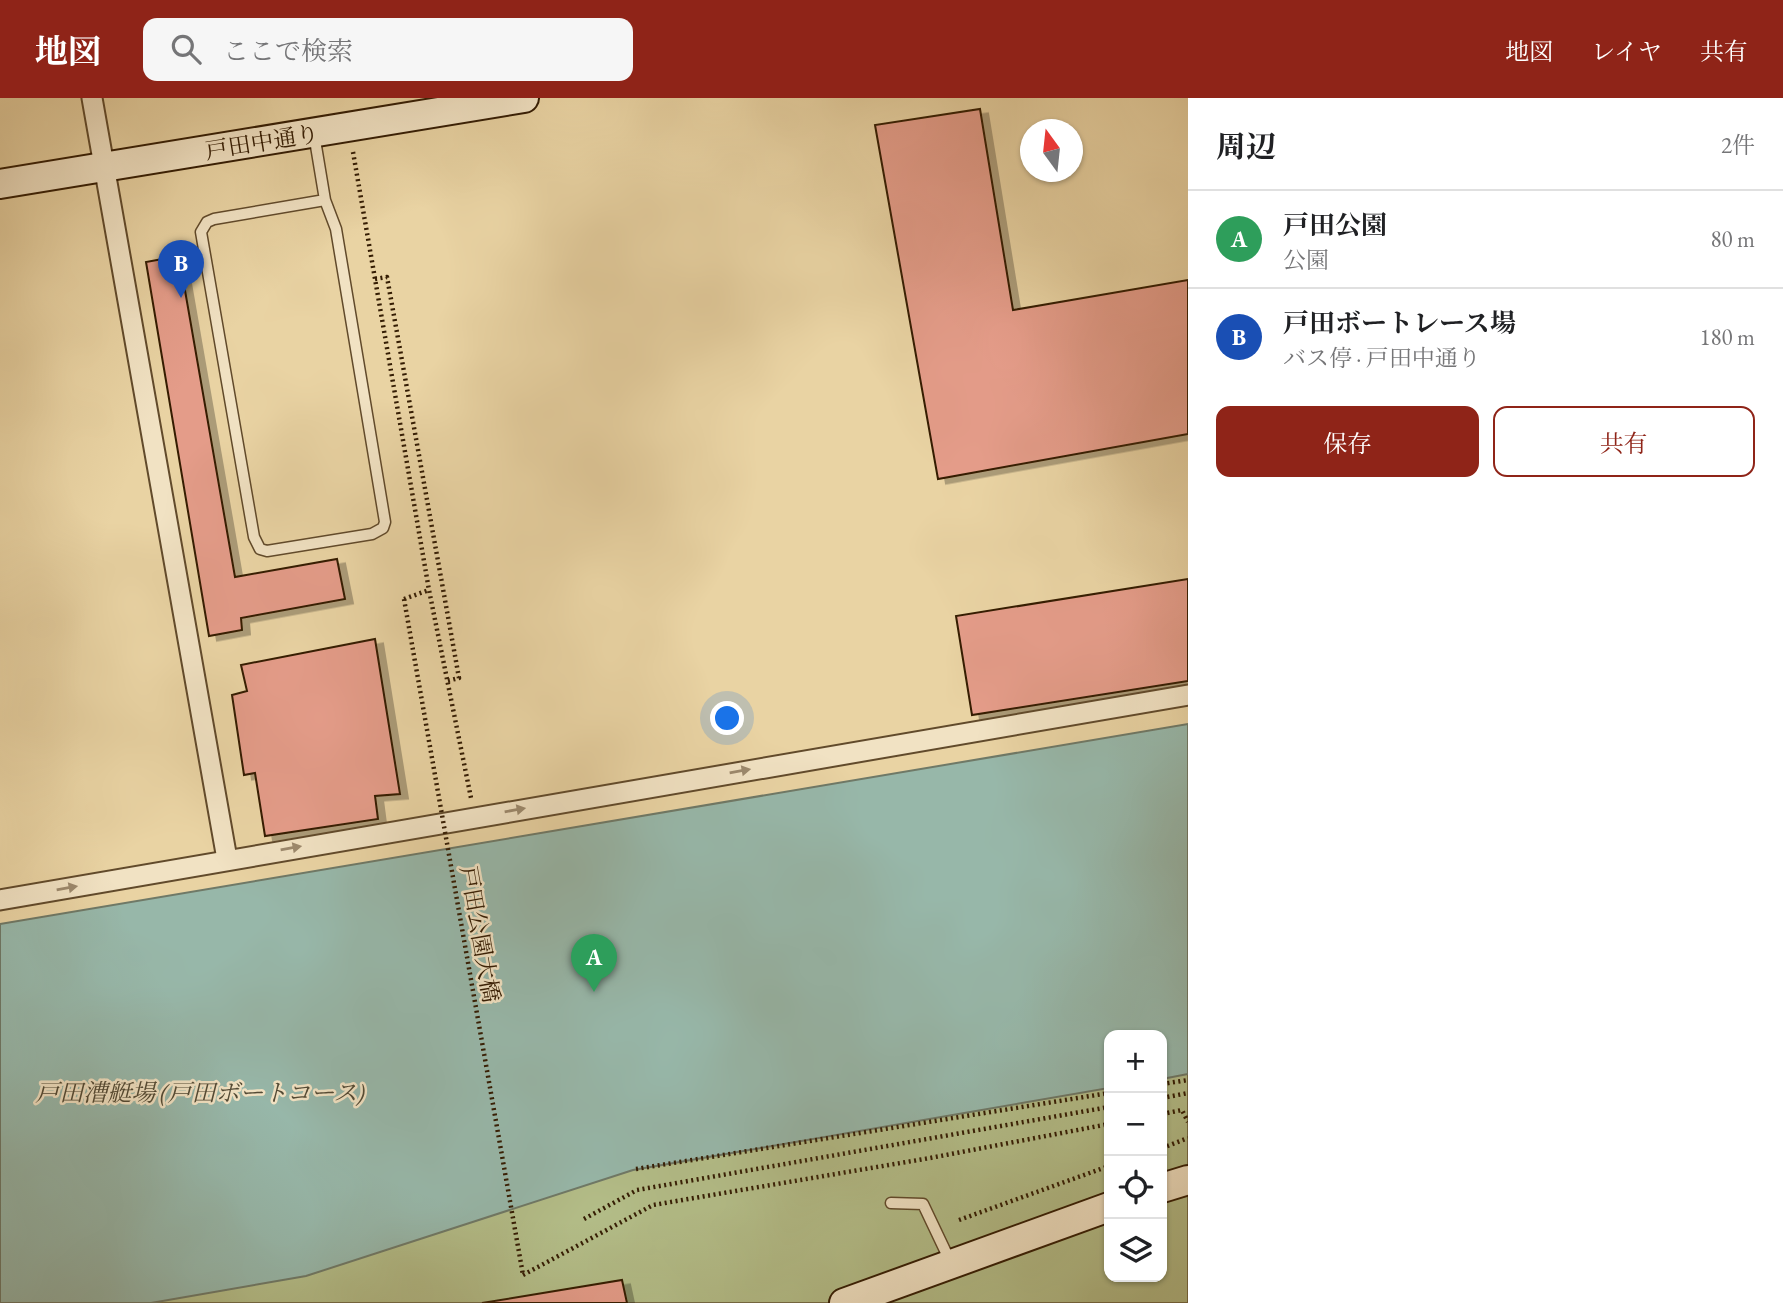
<!DOCTYPE html>
<html lang="ja">
<head>
<meta charset="utf-8">
<style>
	body { margin:0; font-family:"EB Garamond","Noto Serif JP",serif; background:#f6f6f6; color:#202124 }
	.controls { position:absolute; right:21px; bottom:21px; display:grid; overflow:hidden; border-radius:14px; box-shadow:0 2px 5px #0004 }
	.controls button { width:63px; height:63px; display:grid; place-items:center; padding:0; border:0; border-bottom:2px solid #e0e0e0; background:#fff; color:#202124; font:35px sans-serif }
	.compass { position:absolute; left:1020px; top:21px; width:63px; height:63px; border-radius:50%; background:#fff; box-shadow:0 2px 5px #0004; rotate:345deg }
	.you { position:absolute; left:728px; top:621px; width:24px; height:24px; margin:-18px; border:5px solid #fff; border-radius:50%; background:#1a73e8; box-shadow:0 0 0 10px #1a73e833 }
	.badge { display:grid; place-items:center; width:46px; height:46px; border-radius:50%; background:#8f2418; color:#fff; font-size:23px; font-weight:700 }
	.pin { position:absolute; translate:-50% -58px; filter:drop-shadow(0 2px 4px #0008) }
	.pin::after { content:''; position:absolute; top:37px; width:24px; height:21px; background:inherit; clip-path:polygon(0 0,100% 0,50% 100%) }
	.list { margin:0; padding:0; list-style:none }
	h2 { display:flex; justify-content:space-between; align-items:center; height:91px; margin:0; padding:0 28px; font-size:30px }
	h2 small { font-size:23px; font-weight:400; color:#757577 }
	.list li { display:grid; grid-template-columns:46px 1fr auto; gap:21px; align-items:center; box-sizing:border-box; height:98px; padding:0 28px; border-top:2px solid #e0e0e0 }
	.list b { display:block; font-size:26px; white-space:nowrap }
	.list p { margin:0; font-size:23px; white-space:nowrap; color:#757577 }
	.list em { font-size:23px; font-style:normal; color:#757577 }
	.actions { display:flex; gap:14px; padding:21px 28px }
	.actions a { flex:1; padding:16px 0; border:2px solid #8f2418; border-radius:14px; text-align:center; font-size:24px; color:#8f2418 }
	.actions .main { background:#8f2418; color:#fff }
	.icon { flex:none; width:38px; height:38px; fill:none; stroke:currentColor; stroke-width:2; stroke-linecap:round; stroke-linejoin:round }
	.map { position:relative; flex:none; width:1188px; height:1205px; overflow:hidden }
	header { display:flex; align-items:center; gap:42px; box-sizing:border-box; height:98px; padding:0 35px; background:#8f2418; color:#fff }
	header strong { font-size:33px }
	nav { display:flex; gap:38px; margin-inline-start:auto; font-size:24px }
	.search { width:490px; height:63px; background:#f6f6f6; display:flex; align-items:center; gap:18px; box-sizing:border-box; padding:0 24px; border-radius:14px; color:#757577; font-size:26px }
	main { display:flex }
	aside { flex:1; background:#fff }
	.map>svg:first-child { display:block }
	.green { fill:#b3bd88; stroke:#746c46; stroke-width:2; fill-rule:evenodd }
	.water { fill:#97b7a9; stroke:#6f7967; stroke-width:2 }
	.building { fill:#e49c89; stroke:#341c03; stroke-width:2; filter:url(#shadow) }
	.lines { fill:none; stroke-linecap:round; stroke-linejoin:round }
	.lane-casing { stroke:#614a2b; stroke-width:13 }
	.street-casing { stroke:#614a2b; stroke-width:23 }
	.secondary-casing { stroke:#341c03; stroke-width:32 }
	.path { stroke:#341c03; stroke-width:4.5; stroke-dasharray:2 3.5; stroke-linecap:butt }
	.lane { stroke:#f1e2c3; stroke-width:10 }
	.street { stroke:#f1e2c3; stroke-width:19 }
	.secondary { stroke:#f1e2c3; stroke-width:28 }
	.path-bridge { stroke:#341c03; stroke-width:4.5; stroke-dasharray:2 3.5; stroke-linecap:butt }
	.oneway { fill:#9c896d }
	.labels { text-anchor:middle; dominant-baseline:central; stroke-width:5; stroke-linejoin:round; paint-order:stroke }
	.street-label { font-size:23px; fill:#341c03; stroke:#f1e2c3 }
	.water-label { font-size:24px; font-style:italic; fill:#524a35; stroke:#f1e2c3 }
</style>
</head>
<body>
<header>
<strong>地図</strong>
<div class="search"><svg class="icon" aria-label="search" viewBox="0 0 24 24"><circle cx="10" cy="10" r="6"/><path d="M15 15l6 6"/></svg>ここで検索</div>
<nav><a>地図</a><a>レイヤ</a><a>共有</a></nav>
</header>
<main>
<div class="map">
<svg width="1188" height="1205" viewBox="0 0 1188 1205">
	<defs>
		<filter id="shadow"><feDropShadow dx="8" dy="4.5" stdDeviation="0" flood-color="#0004"/></filter>
	</defs>
	<rect width="100%" height="100%" fill="#e9d3a3"/>
	<filter id="stains"><feTurbulence type="fractalNoise" baseFrequency=".00286" numOctaves="4"/><feColorMatrix values="0 0 0 0 .2 0 0 0 0 .09 0 0 0 0 .02 0 0 0 .5 -.17"/></filter>
	<radialGradient id="worn" r=".72"><stop offset=".6" stop-color="#630" stop-opacity="0"/><stop offset="1" stop-color="#630" stop-opacity=".3"/></radialGradient>
	<path class="green" d="M 1188,630 L 1188,1205 L 0,1205 L 0,852 ZM 1109,937 L 1162,937 L 1162,1179 L 1109,1179 Z"/>
	<path class="water" d="M 1188,626 L 1188,976 L 1162,981 L 1162,937 L 1109,937 L 1109,990 L 633,1072 L 306,1178 L 151,1205 L 0,1205 L 0,826 Z"/>
	<g class="building">
		<path d="M 980,11 L 1013,212 L 1188,182 L 1188,336 L 938,381 L 875,27 Z"/>
		<path d="M 179,158 L 235,479 L 337,461 L 345,501 L 241,520 L 242,532 L 209,538 L 146,164 Z"/>
		<path d="M 1188,481 L 1188,583 L 972,617 L 956,518 Z"/>
		<path d="M 375,541 L 400,696 L 375,698 L 378,721 L 265,738 L 255,675 L 244,677 L 232,597 L 247,593 L 241,567 Z"/>
		<path d="M 622,1182 L 627,1205 L 482,1205 Z"/>
	</g>
	<g class="lines">
		<defs>
			<g id="lane">
				<path d="M 314,36 L 325,102 L 336,131 L 385,424 L 383,430 L 372,436 L 267,453 L 260,451 L 254,439 L 201,134 L 207,124 L 214,121 L 325,102"/>
				<path d="M 891,1105 L 923,1106 L 951,1165"/>
			</g>
			<g id="street">
				<path d="M 92,0 L 227,761"/>
				<path d="M 0,802 L 1188,597"/>
			</g>
			<g id="secondary">
				<path d="M 0,86 L 524,0"/>
				<path d="M 1162,1090 L 1188,1082"/>
				<path d="M 844,1205 L 1109,1109"/>
			</g>
		</defs>
		<use href="#lane" class="lane-casing"/>
		<use href="#street" class="street-casing"/>
		<use href="#secondary" class="secondary-casing"/>
		<g class="path">
			<path d="M 353,54 L 429,492 L 471,700"/>
			<path d="M 375,181 L 387,179 L 459,580 L 447,583"/>
			<path d="M 404,501 L 429,492"/>
			<path d="M 1162,986 L 1188,982"/>
			<path d="M 1162,1000 L 1188,995"/>
			<path d="M 1162,1016 L 1182,1012 L 1188,1024"/>
			<path d="M 1162,1050 L 1188,1040"/>
			<path d="M 636,1071 L 1109,995"/>
			<path d="M 584,1121 L 637,1092 L 1109,1009"/>
			<path d="M 959,1122 L 1109,1068"/>
			<path d="M 523,1177 L 653,1107 L 930,1060 L 1109,1026"/>
		</g>
		<use href="#lane" class="lane"/>
		<use href="#street" class="street"/>
		<use href="#secondary" class="secondary"/>
		<path class="path-bridge" d="M 404,501 L 523,1177"/>
	</g>
	<defs><path id="oneway-solid" d="M-6-.8H1V-3.2L6.5 0L1 3.2V.8H-6Z" transform="scale(1.75)"/></defs>
	<g class="oneway">
		<use href="#oneway-solid" transform="translate(740 673) rotate(-10)"/>
		<use href="#oneway-solid" transform="translate(515 712) rotate(-10)"/>
		<use href="#oneway-solid" transform="translate(291 750) rotate(-10)"/>
		<use href="#oneway-solid" transform="translate(67 790) rotate(-10)"/>
	</g>
	<g class="labels">
		<g class="street-label">
			<text transform="translate(262 44) rotate(-9)">戸田中通り</text>
			<text transform="translate(480 836) rotate(80)">戸田公園大橋</text>
		</g>
		<g class="water-label">
			<text x="200" y="994">戸田漕艇場 (戸田ボートコース)</text>
		</g>
	</g>
	<rect width="100%" height="100%" filter="url(#stains)"/>
	<rect width="100%" height="100%" fill="url(#worn)"/>
</svg>
<div class="controls">
<button>+</button>
<button>−</button>
<button><svg class="icon" aria-label="locate" viewBox="0 0 24 24"><circle cx="12" cy="12" r="6"/><path d="M12 2v4M12 18v4M2 12h4M18 12h4"/></svg></button>
<button><svg class="icon" aria-label="layers" viewBox="0 0 24 24"><path d="M12 4l9 5-9 5-9-5zM3 14l9 5 9-5"/></svg></button>
</div>
<svg class="compass" viewBox="-18 -18 36 36"><path d="M0-13l5 13h-10z" fill="#e53935"/><path d="M0 13l5-13h-10z" fill="#757577"/></svg>
<div class="you"></div>
<div class="pin badge" style="left:594px;top:894px;background:#2e9e5b">A</div>
<div class="pin badge" style="left:181px;top:200px;background:#1a4fb4">B</div>
</div>
<aside>
<h2>周辺<small>2件</small></h2>
<ul class="list">
<li><span class="badge" style="background:#2e9e5b">A</span><div><b>戸田公園</b><p>公園</p></div><em>80 m</em></li>
<li><span class="badge" style="background:#1a4fb4">B</span><div><b>戸田ボートレース場</b><p>バス停 · 戸田中通り</p></div><em>180 m</em></li>
</ul>
<div class="actions"><a class="main">保存</a><a>共有</a></div>
</aside>
</main>
</body>
</html>
